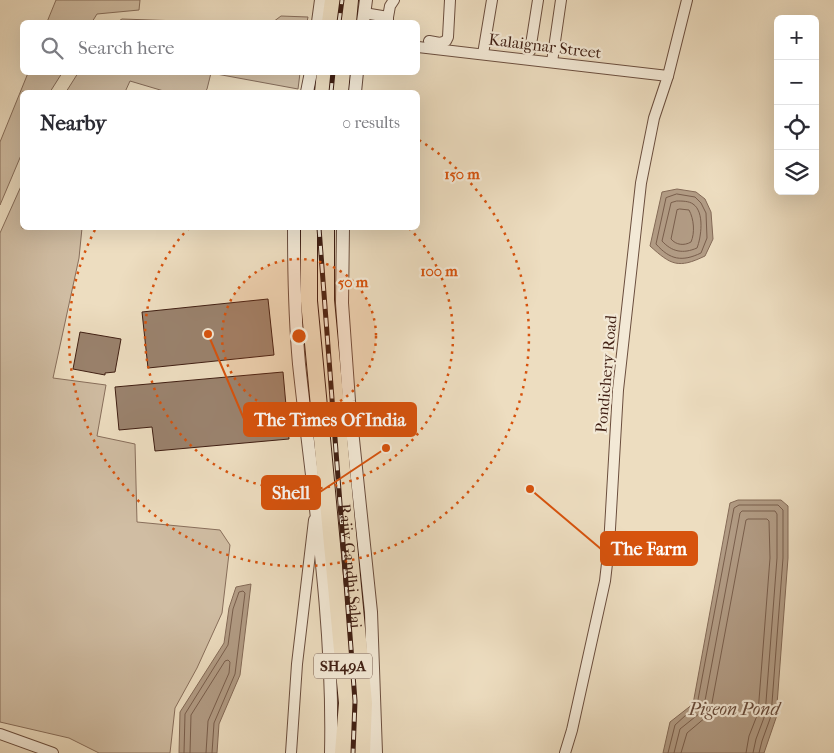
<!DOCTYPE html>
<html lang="en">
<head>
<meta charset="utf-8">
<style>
	body { margin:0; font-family:"IM FELL French Canon",serif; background:#f2f2f3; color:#2b2b33 }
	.controls { position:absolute; right:15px; top:15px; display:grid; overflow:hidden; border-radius:8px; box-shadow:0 5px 20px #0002 }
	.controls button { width:45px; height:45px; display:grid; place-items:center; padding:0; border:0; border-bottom:1px solid #e1e1e2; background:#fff; color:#2b2b33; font:25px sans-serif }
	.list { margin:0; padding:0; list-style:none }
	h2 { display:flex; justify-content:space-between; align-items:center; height:65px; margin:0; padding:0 20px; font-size:21px }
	h2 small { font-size:16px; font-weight:400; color:#7c7c81 }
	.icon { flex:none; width:28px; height:28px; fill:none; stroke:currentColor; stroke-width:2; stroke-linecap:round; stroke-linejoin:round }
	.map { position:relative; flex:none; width:834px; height:753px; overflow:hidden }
	.search { position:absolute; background:#fff; box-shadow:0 5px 20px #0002; left:20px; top:20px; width:400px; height:55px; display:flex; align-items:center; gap:12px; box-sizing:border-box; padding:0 18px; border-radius:8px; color:#7c7c81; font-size:19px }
	.panel { position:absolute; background:#fff; box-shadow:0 5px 20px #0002; left:20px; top:90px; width:400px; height:140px; border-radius:8px }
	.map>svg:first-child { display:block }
	.green { fill:#d0bda3; stroke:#886e5b }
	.water { fill:#b29c85; stroke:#846a57 }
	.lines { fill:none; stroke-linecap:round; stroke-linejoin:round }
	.shore { stroke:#795e4c; stroke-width:1 }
	.building { fill:#9a826d; stroke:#401f13 }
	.minor-casing { stroke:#6b4e3e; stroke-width:12 }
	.tertiary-casing { stroke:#6b4e3e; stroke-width:14 }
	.primary-casing { stroke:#401f13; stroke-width:18 }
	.minor { stroke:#f3e9d6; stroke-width:10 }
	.tertiary { stroke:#f3e9d6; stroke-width:12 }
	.primary { stroke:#edddc0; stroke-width:16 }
	.rail-casing { stroke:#401f13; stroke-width:5 }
	.rail { stroke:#f3e9d6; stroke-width:3; stroke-dasharray:9; stroke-linecap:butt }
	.ring { fill:none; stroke:#d7530d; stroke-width:2.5; stroke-dasharray:2.5 5 }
	.labels { text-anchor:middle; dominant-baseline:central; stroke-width:4.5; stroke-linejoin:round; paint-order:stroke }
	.shield { fill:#f3e9d6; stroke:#765c4e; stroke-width:1 }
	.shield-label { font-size:15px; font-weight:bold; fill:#401f13 }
	.street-label { font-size:16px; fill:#401f13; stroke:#f3e9d6 }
	.water-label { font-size:18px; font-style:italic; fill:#684b3b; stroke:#f3e9d6 }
	.centre { fill:#d7530d; stroke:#f3e9d6; stroke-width:2.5 }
	.ring-label { font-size:15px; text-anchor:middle; font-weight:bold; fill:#d7530d; stroke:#f3e9d6; stroke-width:4.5; stroke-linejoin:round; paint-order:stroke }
	.leader { fill:none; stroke:#d7530d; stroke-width:2 }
	.callout-dot { fill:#d7530d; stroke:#f3e9d6; stroke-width:2 }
	.callout { fill:#d7530d; stroke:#d7530d; stroke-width:2 }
	.callout-label { font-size:18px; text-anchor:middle; font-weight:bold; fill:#fff }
</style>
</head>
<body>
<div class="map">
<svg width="834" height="753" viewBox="0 0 834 753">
	<rect width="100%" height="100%" fill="#edddc0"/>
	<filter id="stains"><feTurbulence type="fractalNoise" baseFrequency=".004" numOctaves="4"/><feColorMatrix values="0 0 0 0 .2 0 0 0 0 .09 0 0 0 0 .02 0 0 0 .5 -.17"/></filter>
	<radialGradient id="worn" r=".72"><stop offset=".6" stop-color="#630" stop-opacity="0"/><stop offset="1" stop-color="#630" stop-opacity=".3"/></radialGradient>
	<g class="green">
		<path d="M 56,0 L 140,0 L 139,10 L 97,14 L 92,22 L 47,22 Z"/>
		<path d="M 281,16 L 308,17 L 307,22 L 273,22 Z"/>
		<path d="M 122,19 L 209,22 L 117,22 Z"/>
		<path d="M 28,73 L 62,73 L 50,92 L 22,92 L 22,153 L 0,205 L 0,142 Z"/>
		<path d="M 78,73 L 78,72 L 300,73 L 298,89 L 211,73 L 207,89 L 205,92 L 167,92 L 130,81 L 125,92 L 66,92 Z"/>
		<path d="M 22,184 L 22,228 L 82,228 L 79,258 L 53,378 L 106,385 L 97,436 L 135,444 L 137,522 L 220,530 L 230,545 L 222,613 L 197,668 L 175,708 L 170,753 L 99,753 L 69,738 L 0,722 L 0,233 Z"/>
	</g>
	<g class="water">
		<path d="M 677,189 L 696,192 L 705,199 L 711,212 L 713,239 L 705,256 C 678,269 671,265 650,246 L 662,192 Z"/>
		<path d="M 738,500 L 781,500 L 788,506 L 788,558 L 776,718 L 764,753 L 663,753 L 670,722 L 693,704 L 730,503 Z"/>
		<path d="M 251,584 L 240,675 L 219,724 L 217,753 L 179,753 L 180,712 L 224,643 L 229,608 L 236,587 Z"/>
	</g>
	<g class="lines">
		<g class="shore">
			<path d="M 677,194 L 695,197 L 701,203 L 706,213 L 707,238 L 701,253 C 682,262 670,260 656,244 L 666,198 Z"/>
			<path d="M 677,201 C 682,201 689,201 693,204 C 705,212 701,238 697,248 C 683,254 672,252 662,241 L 671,203 Z"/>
			<path d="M 680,209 L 689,210 C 694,219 695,233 691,242 C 684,246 676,245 671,239 L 677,210 Z"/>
			<path d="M 184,753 L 185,714 L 228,645 L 233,609 L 239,592 L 243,591 L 245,593 L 235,674 L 214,723 L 212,753"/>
			<path d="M 190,753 L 191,715 L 225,661 L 228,660 L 230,662 L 229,673 L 208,721 L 206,753"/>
			<path d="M 668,753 L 675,725 L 697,705 L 734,508 L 739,505 L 778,505 L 783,510 L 783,558 L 771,716 L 762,741 L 759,753"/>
			<path d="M 674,753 L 680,729 L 700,713 L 704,706 L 740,513 L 742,511 L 775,511 L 777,514 L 777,558 L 765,715 L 756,739 L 753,753"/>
			<path d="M 681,753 L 687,733 L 706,717 L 711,708 L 746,520 L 748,519 L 767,519 L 769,521 L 770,558 L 758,713 L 749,736 L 746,753"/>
		</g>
	</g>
	<g class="building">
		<path d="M 268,299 L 274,355 L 148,368 L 142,312 Z"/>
		<path d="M 80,332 L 121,339 L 115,372 L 105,373 L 105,375 L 73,369 Z"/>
		<path d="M 283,372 L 289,439 L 155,451 L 152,427 L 119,430 L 115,387 Z"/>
	</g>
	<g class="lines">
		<defs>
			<g id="minor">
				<path d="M 364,13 L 388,17 L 388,22"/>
				<path d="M 388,17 L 390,6 L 394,0"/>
				<path d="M 429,41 L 440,43 L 446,41 L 448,37 L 450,0"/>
				<path d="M 418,47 L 668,76"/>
				<path d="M 530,51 L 538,0"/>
				<path d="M 483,54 L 492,0"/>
				<path d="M 552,62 L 561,0"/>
				<path d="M 0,734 L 53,753"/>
				<path d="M 291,753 L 297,664 L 314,520"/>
				<path d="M 565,753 L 572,730 L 605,581 L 609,546 L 618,390 L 641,183 L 654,118 L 668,76 L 687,0"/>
			</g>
			<g id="tertiary">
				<path d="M 318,22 L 321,0"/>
				<path d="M 363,22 L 366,0"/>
				<path d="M 307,92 L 311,72"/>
				<path d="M 355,92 L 357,72"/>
				<path d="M 294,228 C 294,273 295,319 299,364 C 313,493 334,622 331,753"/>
				<path d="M 343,228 L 342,303 L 349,401 L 371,612 L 376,753"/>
			</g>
			<g id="primary">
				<path d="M 330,22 L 333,0"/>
				<path d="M 348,22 L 350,0"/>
				<path d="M 323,92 L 325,72"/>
				<path d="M 340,92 L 342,72"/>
				<path d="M 309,228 L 309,301 L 347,703 L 343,753"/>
				<path id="s1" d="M 326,228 L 326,300 L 364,703 L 362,753"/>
			</g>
		</defs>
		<use href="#minor" class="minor-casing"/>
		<use href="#tertiary" class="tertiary-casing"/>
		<use href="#primary" class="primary-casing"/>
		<use href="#minor" class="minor"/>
		<use href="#tertiary" class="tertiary"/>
		<use href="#primary" class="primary"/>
		<defs>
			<g id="rail">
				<path d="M 339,22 L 342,0"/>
				<path d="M 331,92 L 333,72"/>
				<path d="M 319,228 L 355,701 L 353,753"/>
			</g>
		</defs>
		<use href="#rail" class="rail-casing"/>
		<use href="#rail" class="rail"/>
	</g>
	<circle cx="299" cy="336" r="77" fill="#d7530d" fill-opacity=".12"/>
	<g class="ring">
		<circle cx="299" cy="336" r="77"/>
		<path d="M409 228A154 154 0 1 1 189 228"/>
		<path d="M419 140A230 230 0 1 1 96 228"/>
	</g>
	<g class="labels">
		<rect class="shield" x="314" y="653.5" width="58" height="25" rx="4"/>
		<g class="shield-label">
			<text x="343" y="666">SH49A</text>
		</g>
		<g class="street-label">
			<text transform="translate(545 46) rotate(7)">Kalaignar Street</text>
			<text transform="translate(606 374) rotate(-85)">Pondichery Road</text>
			<text stroke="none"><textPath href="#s1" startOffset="339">Rajiv Gandhi Salai</textPath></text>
		</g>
		<g class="water-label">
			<text x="734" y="709">Pigeon Pond</text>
		</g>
	</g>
	<circle cx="299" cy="336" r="8" class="centre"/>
	<g class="ring-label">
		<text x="462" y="179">150 m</text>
		<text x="439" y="276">100 m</text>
		<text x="353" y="287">50 m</text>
	</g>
	<path class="leader" d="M208 334L244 419M386 448L320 492M530 489L601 549"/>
	<g class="callout-dot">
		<circle cx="208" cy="334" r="5"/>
		<circle cx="386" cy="448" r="5"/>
		<circle cx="530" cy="489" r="5"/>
	</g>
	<g class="callout">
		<rect x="244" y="403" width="172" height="33" rx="5"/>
		<rect x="262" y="476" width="58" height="33" rx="5"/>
		<rect x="601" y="532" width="96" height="33" rx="5"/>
	</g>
	<g class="callout-label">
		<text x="330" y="426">The Times Of India</text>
		<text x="291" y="499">Shell</text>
		<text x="649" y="555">The Farm</text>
	</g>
	<rect width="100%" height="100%" filter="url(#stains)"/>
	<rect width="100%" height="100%" fill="url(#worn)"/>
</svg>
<div class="controls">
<button>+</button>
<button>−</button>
<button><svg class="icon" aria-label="locate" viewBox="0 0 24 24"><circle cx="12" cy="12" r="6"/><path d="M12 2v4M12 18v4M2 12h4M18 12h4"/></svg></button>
<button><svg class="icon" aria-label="layers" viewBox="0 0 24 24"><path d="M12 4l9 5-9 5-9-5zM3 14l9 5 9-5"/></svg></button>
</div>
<div class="search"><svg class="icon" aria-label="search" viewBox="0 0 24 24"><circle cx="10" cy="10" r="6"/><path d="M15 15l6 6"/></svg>Search here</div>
<section class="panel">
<h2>Nearby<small>0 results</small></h2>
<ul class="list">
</ul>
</section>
</div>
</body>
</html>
